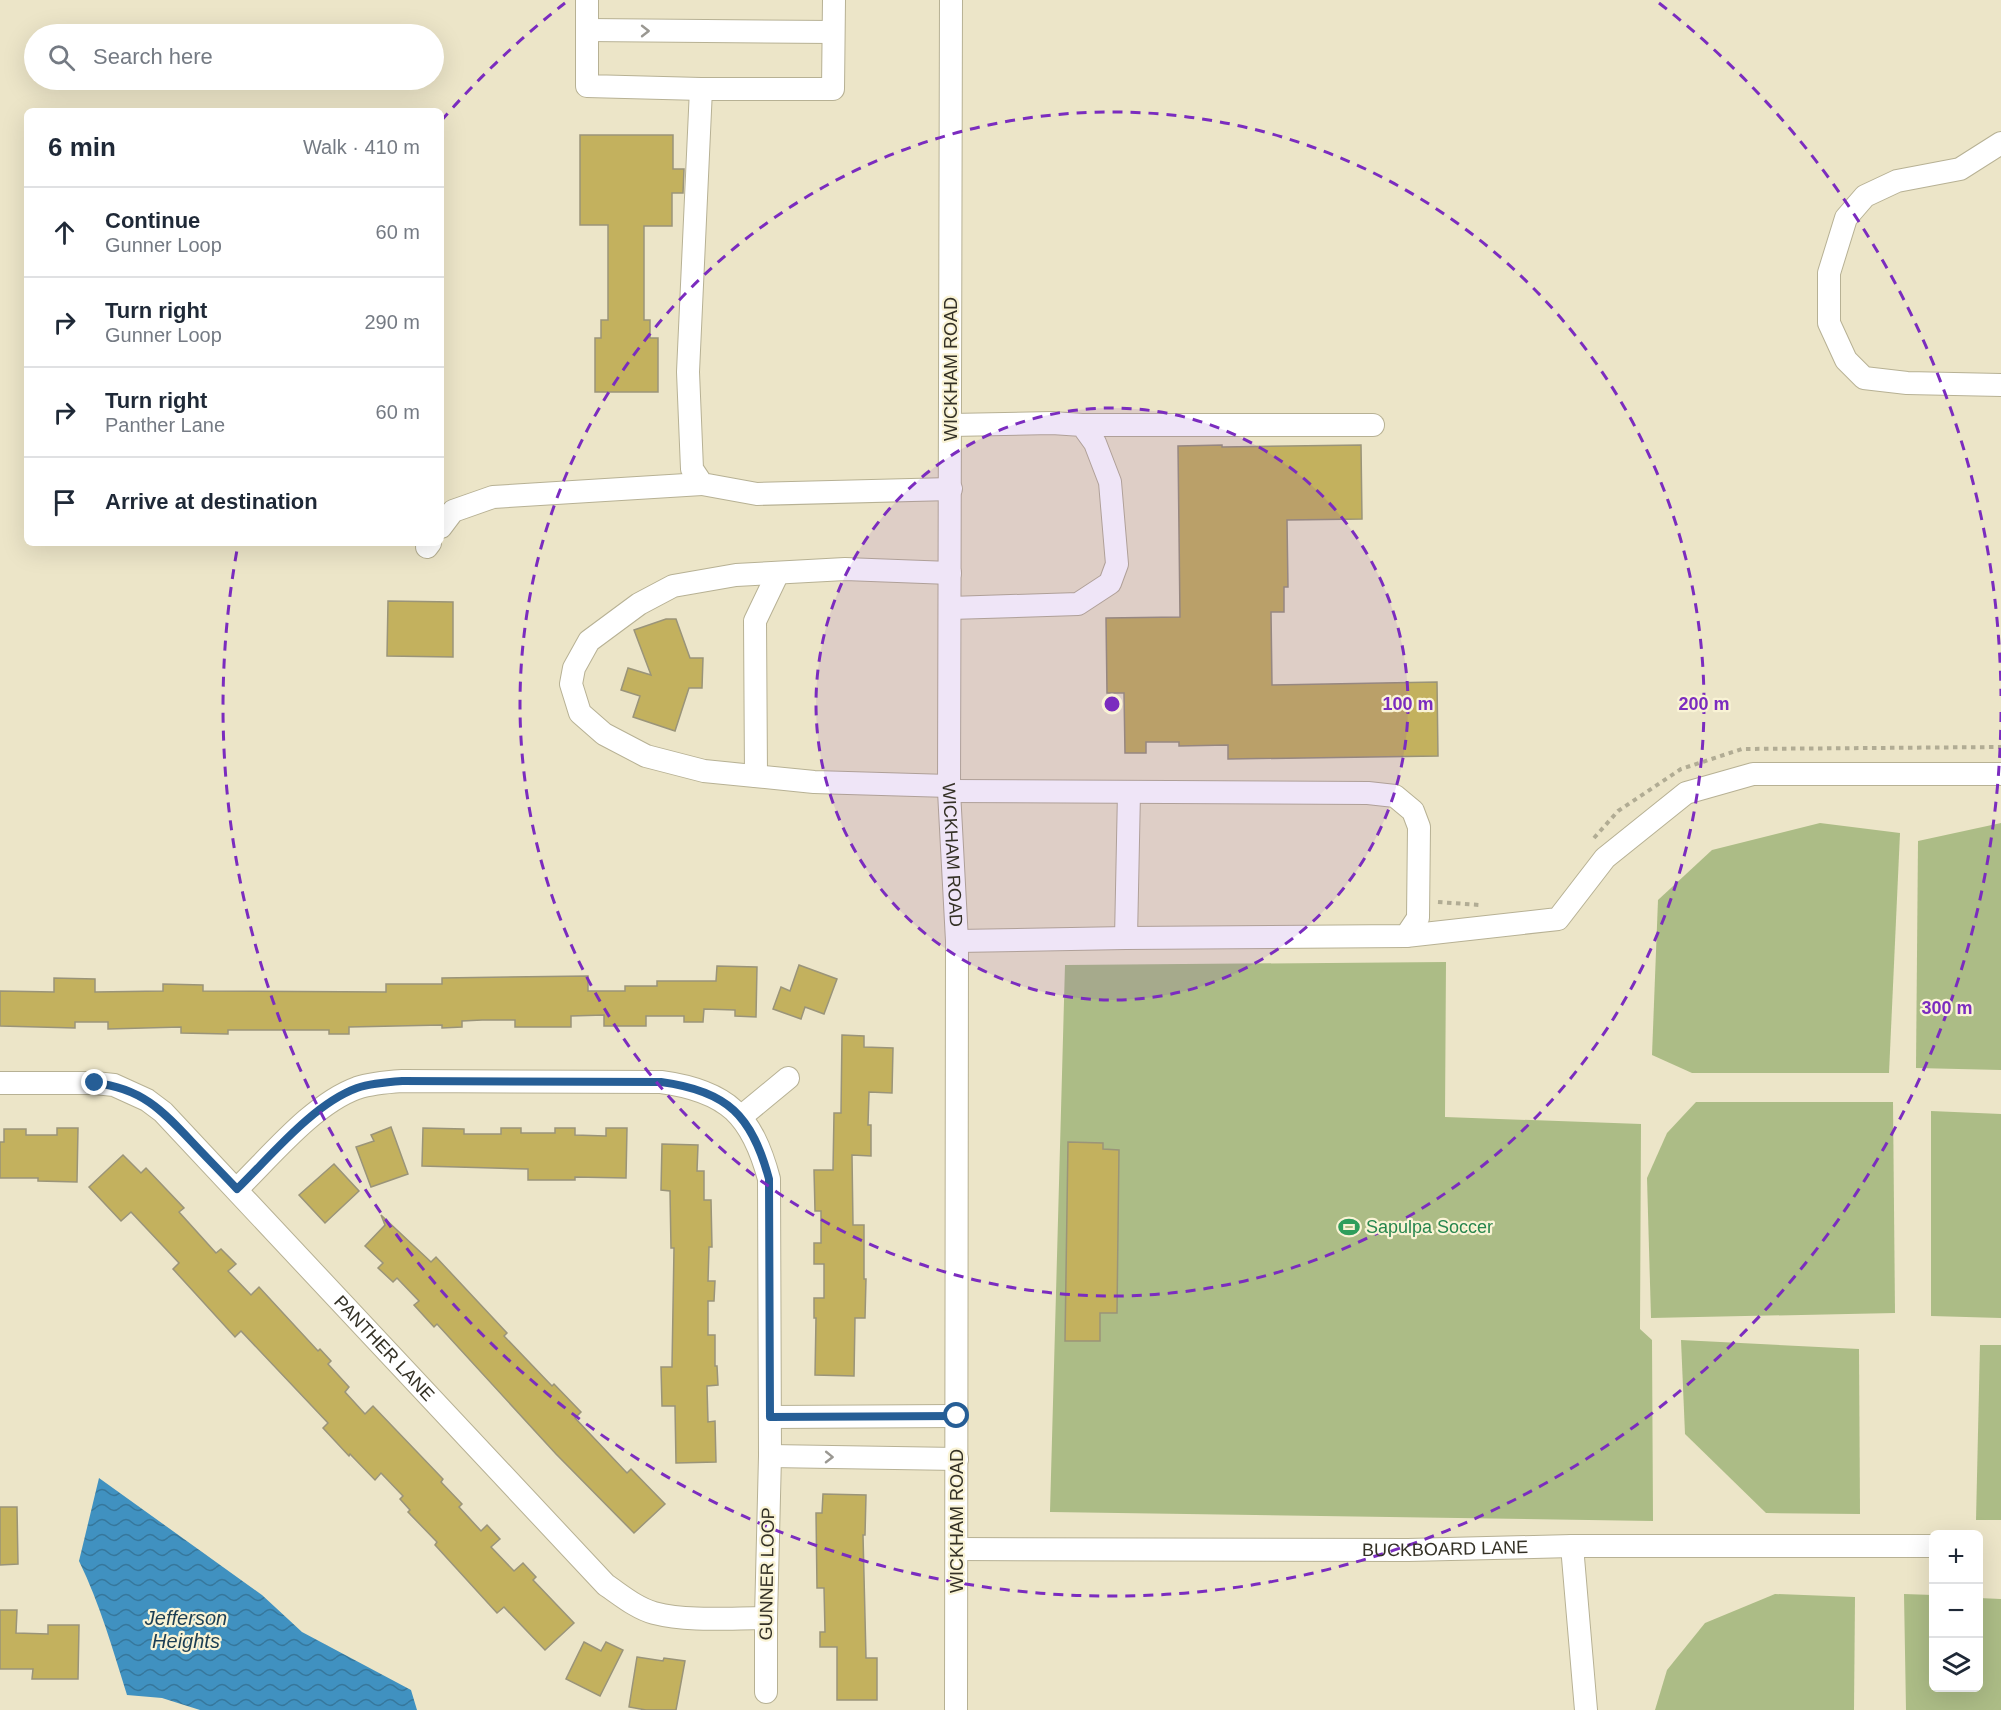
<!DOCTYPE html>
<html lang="en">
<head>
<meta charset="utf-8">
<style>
	body { margin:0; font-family:Helvetica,sans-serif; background:#f2f2f3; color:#1f2937 }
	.controls { position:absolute; right:18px; bottom:18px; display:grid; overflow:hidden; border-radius:9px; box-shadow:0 6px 24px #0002 }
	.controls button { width:54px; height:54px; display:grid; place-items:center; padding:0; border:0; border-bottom:2px solid #e0e1e3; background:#fff; color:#1f2937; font:30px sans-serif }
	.stop { position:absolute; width:18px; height:18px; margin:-14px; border:4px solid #265e96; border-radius:50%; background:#fff }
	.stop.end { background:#265e96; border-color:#fff; box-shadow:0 2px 6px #0008 }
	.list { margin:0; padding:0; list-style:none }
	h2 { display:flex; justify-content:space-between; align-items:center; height:78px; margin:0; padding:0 24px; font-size:26px }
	h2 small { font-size:20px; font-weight:400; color:#747a83 }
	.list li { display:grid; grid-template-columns:39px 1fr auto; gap:18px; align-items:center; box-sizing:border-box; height:90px; padding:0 24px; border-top:2px solid #e0e1e3 }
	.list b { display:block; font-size:22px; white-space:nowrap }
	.list p { margin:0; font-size:20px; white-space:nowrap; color:#747a83 }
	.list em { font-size:20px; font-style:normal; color:#747a83 }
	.icon { flex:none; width:33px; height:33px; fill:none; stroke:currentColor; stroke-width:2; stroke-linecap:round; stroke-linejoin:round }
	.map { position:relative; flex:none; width:2001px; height:1710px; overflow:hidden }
	.search { position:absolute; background:#fff; box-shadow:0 6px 24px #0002; left:24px; top:24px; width:420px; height:66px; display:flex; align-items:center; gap:15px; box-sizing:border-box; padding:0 21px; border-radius:33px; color:#747a83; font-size:22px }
	.panel { position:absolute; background:#fff; box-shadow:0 6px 24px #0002; left:24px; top:108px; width:420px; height:438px; border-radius:9px }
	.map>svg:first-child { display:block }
	.grass { fill:#acbc86 }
	.water { fill:url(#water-waves) }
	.building { fill:#c3b15e; stroke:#9a9479; stroke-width:1.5 }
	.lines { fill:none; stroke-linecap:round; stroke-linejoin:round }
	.minor-casing { stroke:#b7b194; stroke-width:24 }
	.path { stroke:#b1ac94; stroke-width:4; stroke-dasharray:4.5 4.5; stroke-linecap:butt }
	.minor { stroke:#fff; stroke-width:22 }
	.oneway { stroke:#9a9892 }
	.route { stroke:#265e96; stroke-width:8 }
	.ring { fill:none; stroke:#7b2cbf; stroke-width:3; stroke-dasharray:10 8 }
	.labels { text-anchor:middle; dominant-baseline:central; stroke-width:4.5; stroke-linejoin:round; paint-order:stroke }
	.street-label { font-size:18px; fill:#343126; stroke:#f9f3d5 }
	.leisure-label { font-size:18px; fill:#27864d; stroke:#f9f3d5; text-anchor:start }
	.water-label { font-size:20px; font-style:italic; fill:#1c3e53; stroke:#f9f3d5 }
	.centre { fill:#7b2cbf; stroke:#f9f3d5; stroke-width:3 }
	.ring-label { font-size:18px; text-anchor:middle; font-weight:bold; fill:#7b2cbf; stroke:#f9f3d5; stroke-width:4.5; stroke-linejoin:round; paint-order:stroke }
</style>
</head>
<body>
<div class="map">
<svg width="2001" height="1710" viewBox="0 0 2001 1710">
	<defs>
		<pattern id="water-waves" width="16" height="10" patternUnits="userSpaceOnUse" patternTransform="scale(1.5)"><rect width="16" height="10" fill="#4091c0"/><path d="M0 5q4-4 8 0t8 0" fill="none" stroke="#36779c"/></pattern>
	</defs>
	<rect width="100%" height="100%" fill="#ece5c8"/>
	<g class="grass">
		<path d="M 1820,823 L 1900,833 L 1889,1073 L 1692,1073 L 1652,1055 L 1658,900 L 1712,850 Z"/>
		<path d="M 2001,823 L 2001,1070 L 1916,1068 L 1918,841 Z"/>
		<path d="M 1446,962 L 1445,1117 L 1641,1124 L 1640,1329 L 1652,1340 L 1653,1521 L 1050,1512 L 1065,965 Z"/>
		<path d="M 1696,1102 L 1893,1102 L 1895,1313 L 1651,1318 L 1647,1178 L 1667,1133 Z"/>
		<path d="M 1931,1111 L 2001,1114 L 2001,1318 L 1931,1316 Z"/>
		<path d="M 1681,1340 L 1859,1349 L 1860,1514 L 1766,1513 L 1685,1434 Z"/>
		<path d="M 1980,1345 L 2001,1345 L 2001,1520 L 1976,1520 Z"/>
		<path d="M 1775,1594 L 1855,1597 L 1854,1710 L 1655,1710 L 1667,1670 L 1705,1623 Z"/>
		<path d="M 1904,1594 L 1933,1595 L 1934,1688 L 1978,1688 L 1979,1598 L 2001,1599 L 2001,1710 L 1906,1710 Z"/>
	</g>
	<path class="water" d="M 99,1478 L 262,1595 L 302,1632 L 411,1690 L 417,1710 L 200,1710 L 162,1698 L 127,1695 C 113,1650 100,1604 79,1561 Z"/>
	<g class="building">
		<path d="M 580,135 L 673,135 L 673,169 L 684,169 L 683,193 L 672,193 L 672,226 L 644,226 L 644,320 L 650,320 L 650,338 L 658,338 L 658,392 L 595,392 L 595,338 L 601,338 L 601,320 L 608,320 L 608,225 L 580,225 Z"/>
		<path d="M 1222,445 L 1222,447 L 1361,445 L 1362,519 L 1287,520 L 1288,587 L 1284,587 L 1284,612 L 1271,612 L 1272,685 L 1437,682 L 1438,756 L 1228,759 L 1228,745 L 1179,746 L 1179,742 L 1146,742 L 1146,753 L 1125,753 L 1124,693 L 1107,693 L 1106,618 L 1180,617 L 1178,446 Z"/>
		<path d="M 388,601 L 453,602 L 453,657 L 387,656 Z"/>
		<path d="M 666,619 L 676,619 L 690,658 L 703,658 L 702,688 L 689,688 L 675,731 L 633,717 L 640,696 L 621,690 L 628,668 L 651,675 L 634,630 Z"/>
		<path d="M 799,965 L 837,979 L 824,1014 L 805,1007 L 801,1019 L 773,1009 L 781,987 L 790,991 Z"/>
		<path d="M 717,966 L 757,967 L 756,1017 L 735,1016 L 735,1010 L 704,1009 L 703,1022 L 684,1022 L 684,1016 L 646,1016 L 646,1026 L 604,1026 L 604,1015 L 571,1016 L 571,1027 L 515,1027 L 515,1020 L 482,1020 L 462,1021 L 462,1027 L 442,1028 L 442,1025 L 349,1027 L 349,1034 L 329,1034 L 329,1030 L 228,1030 L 228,1034 L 181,1033 L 181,1027 L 108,1029 L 108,1022 L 75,1022 L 75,1028 L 0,1026 L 0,991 L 54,992 L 54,978 L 95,979 L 95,992 L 163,991 L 163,984 L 203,985 L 203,991 L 386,992 L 386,984 L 442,984 L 442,978 L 588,976 L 588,991 L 625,991 L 625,986 L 657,986 L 657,981 L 716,981 Z"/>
		<path d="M 842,1035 L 864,1036 L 864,1047 L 893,1048 L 892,1093 L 869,1092 L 868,1125 L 871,1125 L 871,1156 L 852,1155 L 853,1225 L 864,1225 L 864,1279 L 866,1279 L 865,1318 L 855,1318 L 854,1376 L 815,1375 L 816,1318 L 814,1318 L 814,1298 L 824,1298 L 824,1264 L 814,1264 L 814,1243 L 821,1243 L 821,1211 L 815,1211 L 814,1170 L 833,1170 L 834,1113 L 841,1113 Z"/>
		<path d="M 391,1127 L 408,1174 L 371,1187 L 356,1147 L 374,1141 L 371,1135 Z"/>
		<path d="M 57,1128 L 78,1128 L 77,1182 L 38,1181 L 38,1178 L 0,1178 L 0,1142 L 4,1142 L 4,1129 L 26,1129 L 26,1135 L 57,1135 Z"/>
		<path d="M 423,1128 L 464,1129 L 464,1134 L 501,1134 L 501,1128 L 521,1128 L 521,1133 L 555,1133 L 555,1128 L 575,1128 L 575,1135 L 606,1136 L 606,1128 L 627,1128 L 626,1178 L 575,1177 L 575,1180 L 528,1180 L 528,1169 L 422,1166 Z"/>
		<path d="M 1068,1142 L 1103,1143 L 1103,1149 L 1119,1150 L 1117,1313 L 1100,1313 L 1100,1341 L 1065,1341 Z"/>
		<path d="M 662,1144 L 698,1145 L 697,1171 L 704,1171 L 704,1200 L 711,1200 L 712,1247 L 709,1247 L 708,1281 L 715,1281 L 714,1301 L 708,1301 L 708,1335 L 715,1335 L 715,1366 L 717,1366 L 718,1385 L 707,1386 L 708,1422 L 715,1421 L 716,1462 L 676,1463 L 675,1406 L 662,1406 L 661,1367 L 672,1367 L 674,1248 L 671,1248 L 670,1191 L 661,1190 Z"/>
		<path d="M 123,1155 L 141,1173 L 146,1168 L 184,1208 L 179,1212 L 216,1253 L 221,1249 L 236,1264 L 228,1271 L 251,1295 L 259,1287 L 318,1351 L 320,1349 L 331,1361 L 328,1364 L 349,1387 L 345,1392 L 365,1414 L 373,1406 L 443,1479 L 441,1482 L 462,1504 L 459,1507 L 481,1531 L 487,1525 L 500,1539 L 491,1547 L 514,1571 L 523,1563 L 536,1577 L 533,1580 L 574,1623 L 545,1650 L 504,1607 L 497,1613 L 435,1545 L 437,1542 L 408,1512 L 410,1510 L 400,1499 L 403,1496 L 381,1473 L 375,1480 L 350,1454 L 349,1456 L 323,1428 L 328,1423 L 241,1331 L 235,1337 L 173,1269 L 179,1263 L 131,1212 L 121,1221 L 89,1187 Z"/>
		<path d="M 334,1164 L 359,1191 L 325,1223 L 299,1195 Z"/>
		<path d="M 381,1215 L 431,1262 L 436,1257 L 507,1333 L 504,1336 L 552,1386 L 554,1384 L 581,1412 L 575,1418 L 627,1473 L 631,1469 L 665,1504 L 634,1533 L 556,1454 L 437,1324 L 434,1327 L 414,1305 L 419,1301 L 397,1278 L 393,1282 L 378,1268 L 383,1263 L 365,1246 L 385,1225 Z"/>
		<path d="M 823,1494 L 866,1495 L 865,1535 L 863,1535 L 866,1658 L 877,1658 L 877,1700 L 837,1700 L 837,1647 L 820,1647 L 820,1632 L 825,1632 L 824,1588 L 817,1588 L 816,1513 L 822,1513 Z"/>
		<path d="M 0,1507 L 17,1507 L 18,1564 L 0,1565 Z"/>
		<path d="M 0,1610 L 17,1610 L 16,1633 L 48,1634 L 48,1625 L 79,1625 L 78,1679 L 32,1679 L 33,1669 L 0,1669 Z"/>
		<path d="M 584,1642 L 601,1651 L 606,1642 L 623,1650 L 600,1696 L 566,1679 Z"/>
		<path d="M 637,1657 L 663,1661 L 664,1658 L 685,1661 L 676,1710 L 646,1710 L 629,1707 Z"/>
	</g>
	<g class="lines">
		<defs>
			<g id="minor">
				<path d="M 587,0 L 587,86 L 701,89"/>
				<path d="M 834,0 L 833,89 L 701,89 L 688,372 L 692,469 L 702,484 L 757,494 L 951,489"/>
				<path id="s1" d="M 951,0 L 949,791 L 957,941 L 956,1710"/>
				<path d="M 587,30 L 833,32"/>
				<path d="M 2001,143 L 1960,169 L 1897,181 L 1865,196 L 1846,218 L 1829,273 L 1829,323 L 1846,360 L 1864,378 L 1907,383 L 2001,385"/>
				<path d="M 1082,425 L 1373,425"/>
				<path d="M 441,527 L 453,511 L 493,497 L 702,484"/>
				<path d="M 427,547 L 430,543"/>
				<path d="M 950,608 L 1078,604 L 1110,583 L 1117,564 L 1110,482 L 1095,443 L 1082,425 L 1052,423 L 951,425"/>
				<path d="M 756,776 L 755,621 L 778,573"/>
				<path d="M 949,786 L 814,782 L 704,771 L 646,756 L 604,734 L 580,713 L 571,684 L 574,668 L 589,641 L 639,604 L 673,586 L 736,575 L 845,569 L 950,573"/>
				<path d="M 949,791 L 1368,793 L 1395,796 L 1413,811 L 1419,827 L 1418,918 L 1406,936 L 1126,938 L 957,941"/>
				<path d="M 1406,936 L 1558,919 L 1605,858 L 1686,793 L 1753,774 L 2001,774"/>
				<path d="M 1126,938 L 1129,792"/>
				<path id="s2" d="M 0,1083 L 95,1083 L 114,1085 L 147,1100 L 163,1112 L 606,1585 C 621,1595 636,1608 654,1613 C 689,1622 730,1618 766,1618"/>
				<path d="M 742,1116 L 788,1078"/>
				<path d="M 237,1189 C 271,1156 313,1104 357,1088 C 372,1083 388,1082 403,1081 L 661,1082 C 728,1091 752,1116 769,1179 L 770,1456 L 766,1618 L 766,1692"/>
				<path d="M 770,1417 L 957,1416"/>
				<path d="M 770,1456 L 957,1459"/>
				<path d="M 1572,1546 L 1586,1710"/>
				<path id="s3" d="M 957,1549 L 1408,1550 L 1572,1546 L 1934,1546"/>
			</g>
		</defs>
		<use href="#minor" class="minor-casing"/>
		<g class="path">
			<path d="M 1594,838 L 1618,811 L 1681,769 L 1742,749 L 2001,747"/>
			<path d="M 1438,902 L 1480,905"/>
		</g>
		<use href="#minor" class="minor"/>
	</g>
	<defs><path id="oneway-chevron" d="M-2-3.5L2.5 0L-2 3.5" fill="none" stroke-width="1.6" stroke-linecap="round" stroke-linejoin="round" transform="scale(1.5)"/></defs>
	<g class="oneway">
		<use href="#oneway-chevron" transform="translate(645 31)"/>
		<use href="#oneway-chevron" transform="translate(829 1457) rotate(1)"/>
	</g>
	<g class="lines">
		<path class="route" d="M 95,1083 C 141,1088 162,1110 192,1142 C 207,1158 222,1173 237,1189 C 271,1156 313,1104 357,1088 C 372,1083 388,1082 403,1081 L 661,1082 C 728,1091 752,1116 769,1179 L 770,1417 L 957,1416"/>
	</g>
	<circle cx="1112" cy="704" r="296" fill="#7b2cbf" fill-opacity=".12"/>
	<g class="ring">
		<circle cx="1112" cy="704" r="296"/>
		<circle cx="1112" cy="704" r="592"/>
		<path d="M2001 712A889 889 0 1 1 237 550M441 121A889 889 0 0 1 565 3M1659 3A889 889 0 0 1 2001 696"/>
	</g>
	<defs>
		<symbol id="stadium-bare" viewBox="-9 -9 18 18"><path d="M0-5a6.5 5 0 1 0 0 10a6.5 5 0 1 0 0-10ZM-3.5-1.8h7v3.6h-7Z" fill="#2e9e5b" stroke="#f9f3d5" stroke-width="2.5" paint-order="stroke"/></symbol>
	</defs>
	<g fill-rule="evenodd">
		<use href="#stadium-bare" x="1334" y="1212" width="30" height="30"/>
	</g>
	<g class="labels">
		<g class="street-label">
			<text transform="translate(951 369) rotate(-90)">WICKHAM ROAD</text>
			<text stroke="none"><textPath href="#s1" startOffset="855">WICKHAM ROAD</textPath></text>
			<text stroke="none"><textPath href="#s2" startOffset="494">PANTHER LANE</textPath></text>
			<text transform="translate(957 1521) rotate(-90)">WICKHAM ROAD</text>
			<text stroke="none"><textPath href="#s3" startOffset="488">BUCKBOARD LANE</textPath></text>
			<text transform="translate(767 1574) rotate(-89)">GUNNER LOOP</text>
		</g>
		<g class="leisure-label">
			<text x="1366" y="1227">Sapulpa Soccer</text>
		</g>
		<g class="water-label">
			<text x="186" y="1618">Jefferson<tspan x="186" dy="23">Heights</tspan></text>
		</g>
	</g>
	<circle cx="1112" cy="704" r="9" class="centre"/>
	<g class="ring-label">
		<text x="1408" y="710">100 m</text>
		<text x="1704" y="710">200 m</text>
		<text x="1947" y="1014">300 m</text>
	</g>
</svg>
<div class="controls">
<button>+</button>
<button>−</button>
<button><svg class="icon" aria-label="layers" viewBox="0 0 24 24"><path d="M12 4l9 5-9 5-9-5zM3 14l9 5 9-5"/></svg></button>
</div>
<div class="stop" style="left:957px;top:1416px"></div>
<div class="stop end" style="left:95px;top:1083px"></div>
<div class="search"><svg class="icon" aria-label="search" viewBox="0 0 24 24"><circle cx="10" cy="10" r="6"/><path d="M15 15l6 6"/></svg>Search here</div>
<section class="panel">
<h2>6 min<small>Walk · 410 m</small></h2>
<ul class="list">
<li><svg class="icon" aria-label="ahead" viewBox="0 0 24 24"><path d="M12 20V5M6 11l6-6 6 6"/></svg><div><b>Continue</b><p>Gunner Loop</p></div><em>60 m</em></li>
<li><svg class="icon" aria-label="right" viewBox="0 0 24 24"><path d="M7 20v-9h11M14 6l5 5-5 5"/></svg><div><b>Turn right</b><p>Gunner Loop</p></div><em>290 m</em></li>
<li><svg class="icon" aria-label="right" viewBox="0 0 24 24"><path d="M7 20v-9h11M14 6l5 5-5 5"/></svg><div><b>Turn right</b><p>Panther Lane</p></div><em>60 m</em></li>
<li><svg class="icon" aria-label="arrive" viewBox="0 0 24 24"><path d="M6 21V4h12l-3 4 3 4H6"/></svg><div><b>Arrive at destination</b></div></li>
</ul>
</section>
</div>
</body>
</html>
